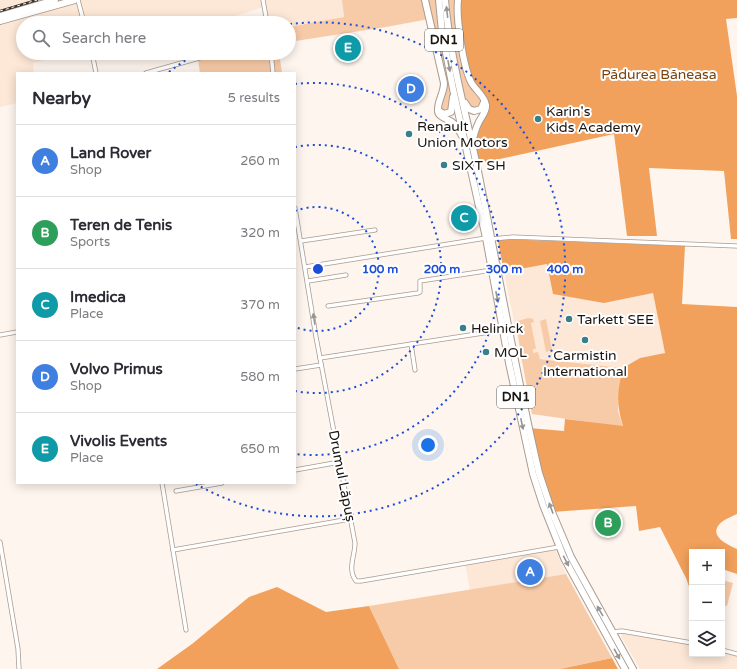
<!DOCTYPE html>
<html lang="en">
<head>
<meta charset="utf-8">
<style>
	body { margin:0; font-family:"Varela Round",sans-serif; background:#f7f7f7; color:#2b2b33 }
	.controls { position:absolute; right:12px; bottom:12px; display:grid; overflow:hidden; border-radius:0px; box-shadow:0 2px 10px #0003 }
	.controls button { width:36px; height:36px; display:grid; place-items:center; padding:0; border:0; border-bottom:1px solid #e1e1e2; background:#fff; color:#2b2b33; font:20px sans-serif }
	.you { position:absolute; left:428px; top:445px; width:14px; height:14px; margin:-10px; border:3px solid #fff; border-radius:50%; background:#1a73e8; box-shadow:0 0 0 6px #1a73e833 }
	.badge { display:grid; place-items:center; width:26px; height:26px; border-radius:50%; background:#d93025; color:#fff; font-size:13px; font-weight:700 }
	.pin { position:absolute; translate:-50% -50%; border:2px solid #fff; box-shadow:0 1px 4px #0006 }
	.list { margin:0; padding:0; list-style:none }
	h2 { display:flex; justify-content:space-between; align-items:center; height:52px; margin:0; padding:0 16px; font-size:17px }
	h2 small { font-size:13px; font-weight:400; color:#7c7c81 }
	.list li { display:grid; grid-template-columns:26px 1fr auto; gap:12px; align-items:center; box-sizing:border-box; height:72px; padding:0 16px; border-top:1px solid #e1e1e2 }
	.list b { display:block; font-size:15px; white-space:nowrap }
	.list p { margin:0; font-size:13px; white-space:nowrap; color:#7c7c81 }
	.list em { font-size:13px; font-style:normal; color:#7c7c81 }
	.icon { flex:none; width:22px; height:22px; fill:none; stroke:currentColor; stroke-width:2; stroke-linecap:round; stroke-linejoin:round }
	.map { position:relative; flex:none; width:737px; height:669px; overflow:hidden }
	.search { position:absolute; background:#fff; box-shadow:0 2px 10px #0003; left:16px; top:16px; width:280px; height:44px; display:flex; align-items:center; gap:10px; box-sizing:border-box; padding:0 14px; border-radius:22px; color:#7c7c81; font-size:15px }
	.panel { position:absolute; background:#fff; box-shadow:0 2px 10px #0003; left:16px; top:72px; width:280px; height:412px; border-radius:0px }
	.map>svg:first-child { display:block }
	.built { fill:#fde7d6 }
	.green { fill:#f8cba8 }
	.forest { fill:#f2a15c }
	.lines { fill:none; stroke-linecap:round; stroke-linejoin:round }
	.minor-casing { stroke:#a99b90; stroke-width:5 }
	.primary-casing { stroke:#a99b90; stroke-width:8 }
	.trunk-casing { stroke:#a99b90; stroke-width:8 }
	.minor { stroke:#fff; stroke-width:3.5 }
	.primary { stroke:#fff; stroke-width:6 }
	.trunk { stroke:#fff; stroke-width:6 }
	.rail-casing { stroke:#37312d; stroke-width:2.5 }
	.rail { stroke:#fff; stroke-width:1; stroke-dasharray:3; stroke-linecap:butt }
	.oneway { fill:#989694 }
	.ring { fill:none; stroke:#1d4ed8; stroke-width:2; stroke-dasharray:2 4 }
	.poi-dot { fill:#387f8a; stroke:#fff; stroke-width:1.5 }
	.labels { text-anchor:middle; dominant-baseline:central; stroke-width:4; stroke-linejoin:round; paint-order:stroke }
	.shield { fill:#fff; stroke:#5f5c59; stroke-width:1 }
	.shield-label { font-size:13px; font-weight:bold; fill:#1b1612 }
	.park-label { font-size:14px; fill:#794410; stroke:#fff }
	.poi-label { font-size:14px; fill:#1b1612; stroke:#fff; text-anchor:start }
	.street-label { font-size:14px; fill:#1b1612; stroke:#fff }
	.centre { fill:#1d4ed8; stroke:#fff; stroke-width:2 }
	.ring-label { font-size:12px; text-anchor:middle; font-weight:bold; fill:#1d4ed8; stroke:#fff; stroke-width:4; stroke-linejoin:round; paint-order:stroke }
</style>
</head>
<body>
<div class="map">
<svg width="737" height="669" viewBox="0 0 737 669">
	<rect width="100%" height="100%" fill="#fef5ee"/>
	<g class="built">
		<path d="M 0,0 L 342,0 L 344,17 L 289,27 L 289,23 L 267,23 L 264,7 L 213,23 L 23,23 L 23,53 L 70,53 L 33,63 L 34,73 L 17,73 L 17,103 L 0,107 Z"/>
		<path d="M 548,264 L 604,303 L 653,293 L 665,353 L 640,358 L 623,368 L 521,356 L 504,272 Z"/>
		<path d="M 555,549 L 566,574 L 470,590 L 465,563 Z"/>
		<path d="M 622,631 L 692,643 L 692,654 L 722,654 L 722,650 L 737,654 L 737,669 L 640,669 L 621,636 Z"/>
	</g>
	<g class="green">
		<path d="M 342,0 L 439,0 L 453,89 L 452,109 L 440,112 L 443,91 L 429,19 L 386,27 L 289,42 L 289,27 L 344,17 Z"/>
		<path d="M 445,0 L 458,0 L 484,98 L 483,107 L 469,109 L 460,88 Z"/>
		<path d="M 197,53 L 279,53 L 282,73 L 200,73 Z"/>
		<path d="M 528,318 L 533,319 L 534,322 L 531,323 L 536,349 L 533,349 L 533,353 L 538,352 L 540,359 L 623,368 L 619,385 L 618,411 L 623,427 L 532,414 L 521,356 L 517,325 L 518,321 Z"/>
		<path d="M 546,319 L 552,350 L 546,352 L 540,321 Z"/>
		<path d="M 613,511 L 614,534 L 602,534 L 601,512 Z"/>
		<path d="M 566,574 L 612,658 L 560,669 L 399,669 L 369,606 Z"/>
		<path d="M 722,580 L 733,583 L 727,606 L 722,605 Z"/>
	</g>
	<g class="forest">
		<path d="M 458,0 L 737,0 L 737,18 L 726,19 L 737,96 L 737,239 L 731,239 L 724,171 L 649,168 L 657,236 L 627,236 L 614,134 L 477,164 L 472,144 L 486,108 L 468,74 Z"/>
		<path d="M 504,239 L 685,246 L 682,304 L 737,307 L 737,514 C 733,516 727,518 723,521 C 706,534 725,544 737,549 L 737,574 L 722,569 L 722,552 L 692,552 L 692,595 L 686,578 L 660,527 L 639,531 L 636,506 L 552,512 L 529,428 L 564,431 L 565,419 L 623,426 C 616,404 617,390 623,368 L 640,358 L 665,353 L 653,293 L 604,303 L 553,294 L 547,264 L 504,272 L 498,241 Z"/>
		<path d="M 277,587 L 326,612 L 369,606 L 399,669 L 157,669 L 192,644 L 249,597 Z"/>
		<path d="M 612,658 L 618,669 L 560,669 Z"/>
	</g>
	<g class="lines">
		<defs>
			<g id="minor">
				<path d="M 78,0 L 84,23"/>
				<path d="M 263,0 L 267,23"/>
				<path d="M 92,53 L 96,73"/>
				<path d="M 271,53 L 273,73"/>
				<path d="M 146,73 L 217,53"/>
				<path d="M 295,208 L 316,337 L 355,543 C 355,556 347,569 356,581 L 361,581 L 559,547"/>
				<path d="M 492,239 L 513,237 L 737,246"/>
				<path d="M 301,241 L 375,230"/>
				<path d="M 305,267 L 486,238"/>
				<path d="M 308,281 L 346,275"/>
				<path d="M 328,306 L 418,293 L 420,292 L 420,281 L 492,270"/>
				<path d="M 0,335 L 17,332"/>
				<path d="M 411,344 L 415,370"/>
				<path d="M 320,358 L 503,330"/>
				<path d="M 295,369 L 321,365"/>
				<path d="M 295,470 L 340,462"/>
				<path d="M 162,483 L 186,630"/>
				<path d="M 176,491 L 222,483"/>
				<path d="M 0,542 L 18,649 L 19,669"/>
				<path d="M 173,550 L 350,519"/>
				<path d="M 612,632 L 622,631 L 692,643"/>
				<path d="M 722,650 L 737,654"/>
			</g>
			<g id="primary">
				<path d="M 0,16 L 55,0"/>
				<path d="M 0,21 L 75,0"/>
			</g>
			<g id="trunk">
				<path d="M 425,0 L 444,83 C 444,93 438,100 438,109 C 437,118 448,118 453,123 C 457,126 460,132 462,136"/>
				<path d="M 439,0 L 442,32 L 453,89 L 486,238 L 509,363 L 533,474 L 543,505 L 564,558 L 625,669"/>
				<path d="M 445,0 C 450,59 467,117 479,176 C 499,275 516,375 539,473 L 552,512 L 571,557 L 633,669"/>
				<path d="M 458,0 C 456,18 463,66 471,82 C 475,90 485,96 486,105 C 487,112 480,118 478,124 C 475,130 474,136 472,142"/>
				<path d="M 465,103 L 469,109 L 474,111 L 481,109 L 484,102"/>
				<path d="M 439,111 L 444,114 L 451,112 L 453,97"/>
			</g>
		</defs>
		<use href="#minor" class="minor-casing"/>
		<use href="#primary" class="primary-casing"/>
		<use href="#trunk" class="trunk-casing"/>
		<use href="#minor" class="minor"/>
		<use href="#primary" class="primary"/>
		<use href="#trunk" class="trunk"/>
		<defs>
			<path id="rail" d="M 0,11 L 37,0"/>
		</defs>
		<use href="#rail" class="rail-casing"/>
		<use href="#rail" class="rail"/>
	</g>
	<defs><path id="oneway-solid" d="M-6-.8H1V-3.2L6.5 0L1 3.2V.8H-6Z"/></defs>
	<g class="oneway">
		<use href="#oneway-solid" transform="translate(447 12) rotate(-97)"/>
		<use href="#oneway-solid" transform="translate(449 66) rotate(79)"/>
		<use href="#oneway-solid" transform="translate(497 297) rotate(79)"/>
		<use href="#oneway-solid" transform="translate(314 319) rotate(-99)"/>
		<use href="#oneway-solid" transform="translate(522 424) rotate(78)"/>
		<use href="#oneway-solid" transform="translate(551 508) rotate(-110)"/>
		<use href="#oneway-solid" transform="translate(566 561) rotate(63)"/>
		<use href="#oneway-solid" transform="translate(600 611) rotate(-120)"/>
		<use href="#oneway-solid" transform="translate(617 654) rotate(61)"/>
	</g>
	<g class="ring">
		<path d="M295 211A62 62 0 1 1 295 327"/>
		<path d="M295 147A124 124 0 1 1 295 391"/>
		<path d="M295 84A186 186 0 1 1 295 454"/>
		<path d="M169 72A247 247 0 0 1 196 54M290 24A247 247 0 1 1 196 484"/>
	</g>
	<g class="poi-dot">
		<circle cx="538" cy="119" r="4"/>
		<circle cx="409" cy="134" r="4"/>
		<circle cx="444" cy="165" r="4"/>
		<circle cx="569" cy="319" r="4"/>
		<circle cx="463" cy="328" r="4"/>
		<circle cx="585" cy="340" r="4"/>
		<circle cx="486" cy="352" r="4"/>
	</g>
	<g class="labels">
		<g class="shield">
			<rect x="425" y="29" width="38" height="22" rx="3"/>
			<rect x="497" y="386" width="38" height="22" rx="3"/>
		</g>
		<g class="shield-label">
			<text x="444" y="40">DN1</text>
			<text x="516" y="397">DN1</text>
		</g>
		<g class="park-label">
			<text x="659" y="74">Pădurea Băneasa</text>
		</g>
		<g class="poi-label">
			<text x="546" y="111">Karin's<tspan x="546" dy="16">Kids Academy</tspan></text>
			<text x="417" y="126">Renault<tspan x="417" dy="16">Union Motors</tspan></text>
			<text x="452" y="165">SIXT SH</text>
			<text x="577" y="319">Tarkett SEE</text>
			<text x="471" y="328">Helinick</text>
			<text x="494" y="352">MOL</text>
			<text x="585" y="355" text-anchor="middle">Carmistin<tspan x="585" dy="16">International</tspan></text>
		</g>
		<g class="street-label">
			<text transform="translate(342 476) rotate(79)">Drumul Lăpuș</text>
		</g>
	</g>
	<circle cx="318" cy="269" r="6" class="centre"/>
	<g class="ring-label">
		<text x="380" y="273">100 m</text>
		<text x="442" y="273">200 m</text>
		<text x="504" y="273">300 m</text>
		<text x="565" y="273">400 m</text>
	</g>
</svg>
<div class="controls">
<button>+</button>
<button>−</button>
<button><svg class="icon" aria-label="layers" viewBox="0 0 24 24"><path d="M12 4l9 5-9 5-9-5zM3 14l9 5 9-5"/></svg></button>
</div>
<div class="you"></div>
<div class="pin badge" style="left:530px;top:572px;background:#3f7fe0">A</div>
<div class="pin badge" style="left:608px;top:523px;background:#2e9e5b">B</div>
<div class="pin badge" style="left:464px;top:218px;background:#0f9aa8">C</div>
<div class="pin badge" style="left:411px;top:89px;background:#3f7fe0">D</div>
<div class="pin badge" style="left:348px;top:48px;background:#0f9aa8">E</div>
<div class="search"><svg class="icon" aria-label="search" viewBox="0 0 24 24"><circle cx="10" cy="10" r="6"/><path d="M15 15l6 6"/></svg>Search here</div>
<section class="panel">
<h2>Nearby<small>5 results</small></h2>
<ul class="list">
<li><span class="badge" style="background:#3f7fe0">A</span><div><b>Land Rover</b><p>Shop</p></div><em>260 m</em></li>
<li><span class="badge" style="background:#2e9e5b">B</span><div><b>Teren de Tenis</b><p>Sports</p></div><em>320 m</em></li>
<li><span class="badge" style="background:#0f9aa8">C</span><div><b>Imedica</b><p>Place</p></div><em>370 m</em></li>
<li><span class="badge" style="background:#3f7fe0">D</span><div><b>Volvo Primus</b><p>Shop</p></div><em>580 m</em></li>
<li><span class="badge" style="background:#0f9aa8">E</span><div><b>Vivolis Events</b><p>Place</p></div><em>650 m</em></li>
</ul>
</section>
</div>
</body>
</html>
